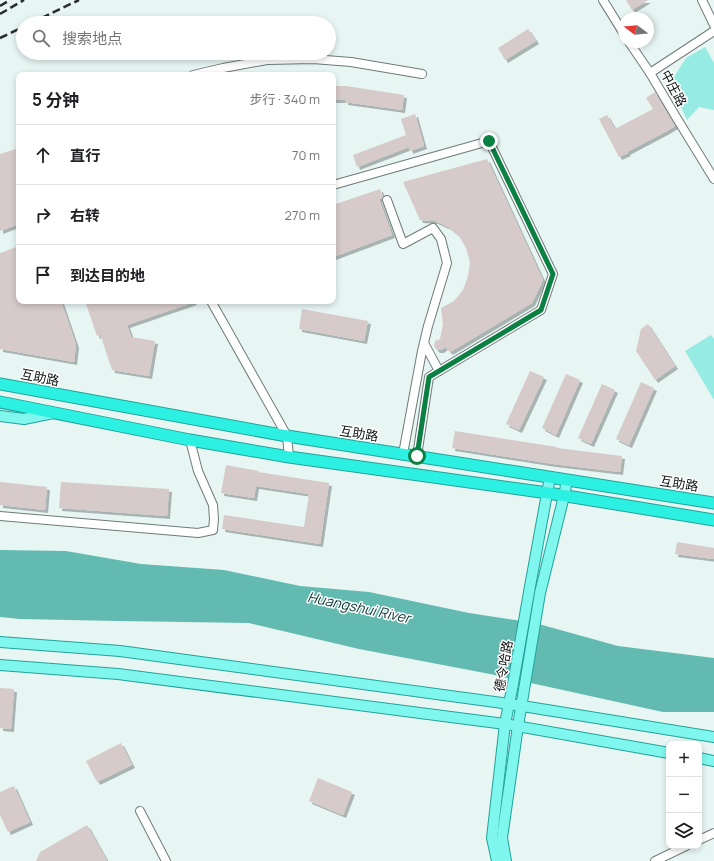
<!DOCTYPE html>
<html lang="zh">
<head>
<meta charset="utf-8">
<style>
	body { margin:0; font-family:Manrope,"Noto Sans SC",sans-serif; background:#f6f6f6; color:#202124 }
	.controls { position:absolute; right:12px; bottom:12px; display:grid; overflow:hidden; border-radius:8px; box-shadow:0 2px 6px #0003 }
	.controls button { width:36px; height:36px; display:grid; place-items:center; padding:0; border:0; border-bottom:1px solid #e0e0e0; background:#fff; color:#202124; font:20px sans-serif }
	.compass { position:absolute; left:618px; top:12px; width:36px; height:36px; border-radius:50%; background:#fff; box-shadow:0 2px 6px #0003; rotate:286deg }
	.stop { position:absolute; width:12px; height:12px; margin:-9px; border:3px solid #0b8043; border-radius:50%; background:#fff }
	.stop.end { background:#0b8043; border-color:#fff; box-shadow:0 1px 4px #0008 }
	.list { margin:0; padding:0; list-style:none }
	h2 { display:flex; justify-content:space-between; align-items:center; height:52px; margin:0; padding:0 16px; font-size:17px }
	h2 small { font-size:13px; font-weight:400; color:#757577 }
	.list li { display:grid; grid-template-columns:26px 1fr auto; gap:12px; align-items:center; box-sizing:border-box; height:60px; padding:0 16px; border-top:1px solid #e0e0e0 }
	.list b { display:block; font-size:15px; white-space:nowrap }
	.list em { font-size:13px; font-style:normal; color:#757577 }
	.icon { flex:none; width:22px; height:22px; fill:none; stroke:currentColor; stroke-width:2; stroke-linecap:round; stroke-linejoin:round }
	.map { position:relative; flex:none; width:714px; height:861px; overflow:hidden }
	.search { position:absolute; background:#fff; box-shadow:0 2px 6px #0003; left:16px; top:16px; width:320px; height:44px; display:flex; align-items:center; gap:10px; box-sizing:border-box; padding:0 14px; border-radius:22px; color:#757577; font-size:15px }
	.panel { position:absolute; background:#fff; box-shadow:0 2px 6px #0003; left:16px; top:72px; width:320px; height:232px; border-radius:8px }
	.map>svg:first-child { display:block }
	.green { fill:#96ece3 }
	.water { fill:#62bab1 }
	.building { fill:#d7caca; filter:url(#shadow) }
	.lines { fill:none; stroke-linecap:round; stroke-linejoin:round }
	.minor-casing { stroke:#6e7b79; stroke-width:10 }
	.major-casing { stroke:#21a399; stroke-width:12 }
	.highway-casing { stroke:#21a399; stroke-width:13 }
	.minor { stroke:#fff; stroke-width:8 }
	.major { stroke:#80f7ee; stroke-width:10 }
	.highway { stroke:#2cf1e2; stroke-width:11 }
	.rail { stroke:#272d2c; stroke-width:2.5; stroke-dasharray:8 4; stroke-linecap:butt }
	.route { stroke:#0b8043; stroke-width:5 }
	.labels { text-anchor:middle; dominant-baseline:central; stroke-width:3; stroke-linejoin:round; paint-order:stroke }
	.street-label { font-size:13px; fill:#0d1111; stroke:#fff }
	.water-label { font-size:14px; font-style:italic; fill:#093531; stroke:#fff }
</style>
</head>
<body>
<div class="map">
<svg width="714" height="861" viewBox="0 0 714 861">
	<defs>
		<filter id="shadow"><feDropShadow dx="3" dy="3" stdDeviation="0" flood-color="#0004"/></filter>
	</defs>
	<rect width="100%" height="100%" fill="#e7f5f3"/>
	<g class="green">
		<path d="M 705,47 L 714,63 L 714,110 L 699,107 L 687,120 L 670,83 L 686,58 Z"/>
		<path d="M 711,335 L 714,339 L 714,400 L 685,351 Z"/>
	</g>
	<path class="water" d="M 0,550 L 66,551 L 141,564 L 224,570 L 300,586 L 369,592 L 469,613 L 535,623 L 618,646 L 714,658 L 714,712 L 663,712 L 490,674 L 359,649 L 249,623 L 119,621 L 20,619 L 0,617 Z"/>
	<g class="building">
		<path d="M 626,0 L 648,0 L 632,10 Z"/>
		<path d="M 528,29 L 536,41 L 505,60 L 498,48 Z"/>
		<path d="M 333,86 L 346,86 L 404,95 L 402,110 L 345,102 L 345,100 L 333,100 Z"/>
		<path d="M 655,92 L 675,126 L 665,132 L 627,152 L 628,153 L 619,157 L 599,119 L 607,115 L 615,129 L 653,109 L 646,98 Z"/>
		<path d="M 415,114 L 424,146 L 410,151 L 409,147 L 357,167 L 353,155 L 406,135 L 401,119 Z"/>
		<path d="M 19,148 L 19,224 L 0,231 L 0,154 Z"/>
		<path d="M 487,159 L 543,280 L 532,303 L 450,352 L 445,347 L 441,350 L 437,350 L 435,348 L 434,345 L 435,341 L 440,339 L 443,324 L 441,308 L 454,301 L 463,290 L 468,276 L 470,262 L 466,248 L 459,236 L 448,227 L 435,221 L 420,220 L 403,182 Z"/>
		<path d="M 380,189 L 383,196 L 382,198 L 379,199 L 392,235 L 333,257 L 333,205 Z"/>
		<path d="M 19,246 L 19,301 L 61,301 L 76,345 L 74,362 L 0,349 L 0,253 Z"/>
		<path d="M 85,301 L 193,301 L 194,302 L 127,325 L 131,337 L 155,341 L 149,376 L 112,370 L 100,334 L 97,336 Z"/>
		<path d="M 302,309 L 368,321 L 364,341 L 299,329 Z"/>
		<path d="M 648,324 L 675,366 L 655,380 L 636,351 L 641,329 Z"/>
		<path d="M 530,371 L 544,377 L 519,430 L 506,424 Z"/>
		<path d="M 566,374 L 580,380 L 556,435 L 542,428 Z"/>
		<path d="M 641,382 L 654,388 L 629,445 L 616,439 Z"/>
		<path d="M 602,384 L 615,390 L 591,444 L 578,438 Z"/>
		<path d="M 455,431 L 557,447 L 557,448 L 622,456 L 620,472 L 553,464 L 452,448 Z"/>
		<path d="M 226,465 L 259,471 L 258,472 L 329,483 L 320,544 L 222,529 L 224,515 L 304,527 L 309,494 L 256,486 L 254,498 L 221,493 Z"/>
		<path d="M 0,482 L 47,487 L 45,510 L 0,505 Z"/>
		<path d="M 61,482 L 169,489 L 167,516 L 59,508 Z"/>
		<path d="M 677,542 L 714,548 L 714,559 L 675,554 Z"/>
		<path d="M 0,688 L 14,689 L 11,729 L 0,728 Z"/>
		<path d="M 121,743 L 132,765 L 97,782 L 86,761 Z"/>
		<path d="M 318,778 L 352,792 L 343,815 L 309,801 Z"/>
		<path d="M 14,786 L 30,822 L 8,832 L 0,815 L 0,792 Z"/>
		<path d="M 87,825 L 107,861 L 36,861 L 40,852 Z"/>
	</g>
	<g class="lines">
		<defs>
			<g id="minor">
				<path d="M 603,0 L 624,34"/>
				<path d="M 702,0 L 714,25"/>
				<path d="M 629,42 L 650,73 L 676,117 L 714,179"/>
				<path d="M 650,73 L 714,31"/>
				<path d="M 193,75 L 223,68 L 267,60 L 313,59 L 351,62 L 422,74"/>
				<path d="M 333,185 L 489,141 L 553,274 L 541,310 L 429,377 L 417,456"/>
				<path d="M 387,200 L 403,244 L 433,228 L 441,239 L 447,263 L 428,326 L 422,351 L 403,454"/>
				<path d="M 211,301 L 287,436 L 289,457"/>
				<path d="M 424,343 L 439,371"/>
				<path d="M 0,516 L 198,533 L 213,530 L 214,519 L 213,505 L 198,471 L 190,440"/>
				<path d="M 140,811 L 166,861"/>
				<path d="M 699,840 L 714,833"/>
				<path d="M 655,861 L 686,846"/>
			</g>
			<g id="major">
				<path d="M 0,416 L 24,419 L 53,413"/>
				<path d="M 0,642 L 120,651 L 510,704 L 714,737"/>
				<path d="M 0,665 L 118,674 L 505,724 L 669,753"/>
				<path d="M 699,758 L 714,761"/>
				<path d="M 497,861 L 492,838 L 505,724 L 513,684 L 529,592 L 550,477"/>
				<path d="M 506,861 L 502,838 L 518,726 L 540,593 L 564,496 L 567,480"/>
			</g>
			<g id="highway">
				<path d="M 0,384 L 287,436 L 714,503"/>
				<path d="M 0,402 L 190,440 L 289,457 L 548,493 L 714,520"/>
			</g>
		</defs>
		<use href="#minor" class="minor-casing"/>
		<use href="#major" class="major-casing"/>
		<use href="#highway" class="highway-casing"/>
		<use href="#minor" class="minor"/>
		<use href="#major" class="major"/>
		<use href="#highway" class="highway"/>
		<g class="rail">
			<path d="M 0,6 L 10,0"/>
			<path d="M 0,14 L 24,0"/>
			<path d="M 31,23 L 79,0"/>
			<path d="M 0,38 L 23,27"/>
		</g>
	</g>
	<g class="lines">
		<path class="route" d="M 417,456 L 429,377 L 541,310 L 553,274 L 489,141"/>
	</g>
	<g class="labels">
		<g class="street-label">
			<text transform="translate(674 88) rotate(62)">中庄路</text>
			<text transform="translate(40 377) rotate(11)">互助路</text>
			<text transform="translate(359 433) rotate(9)">互助路</text>
			<text transform="translate(679 483) rotate(9)">互助路</text>
			<text transform="translate(503 666) rotate(-80)">德令哈路</text>
		</g>
		<g class="water-label">
			<text transform="translate(359 607) rotate(12)">Huangshui River</text>
		</g>
	</g>
</svg>
<div class="controls">
<button>+</button>
<button>−</button>
<button><svg class="icon" aria-label="layers" viewBox="0 0 24 24"><path d="M12 4l9 5-9 5-9-5zM3 14l9 5 9-5"/></svg></button>
</div>
<svg class="compass" viewBox="-18 -18 36 36"><path d="M0-13l5 13h-10z" fill="#e53935"/><path d="M0 13l5-13h-10z" fill="#757577"/></svg>
<div class="stop" style="left:417px;top:456px"></div>
<div class="stop end" style="left:489px;top:141px"></div>
<div class="search"><svg class="icon" aria-label="search" viewBox="0 0 24 24"><circle cx="10" cy="10" r="6"/><path d="M15 15l6 6"/></svg>搜索地点</div>
<section class="panel">
<h2>5 分钟<small>步行 · 340 m</small></h2>
<ul class="list">
<li><svg class="icon" aria-label="ahead" viewBox="0 0 24 24"><path d="M12 20V5M6 11l6-6 6 6"/></svg><div><b>直行</b></div><em>70 m</em></li>
<li><svg class="icon" aria-label="right" viewBox="0 0 24 24"><path d="M7 20v-9h11M14 6l5 5-5 5"/></svg><div><b>右转</b></div><em>270 m</em></li>
<li><svg class="icon" aria-label="arrive" viewBox="0 0 24 24"><path d="M6 21V4h12l-3 4 3 4H6"/></svg><div><b>到达目的地</b></div></li>
</ul>
</section>
</div>
</body>
</html>
